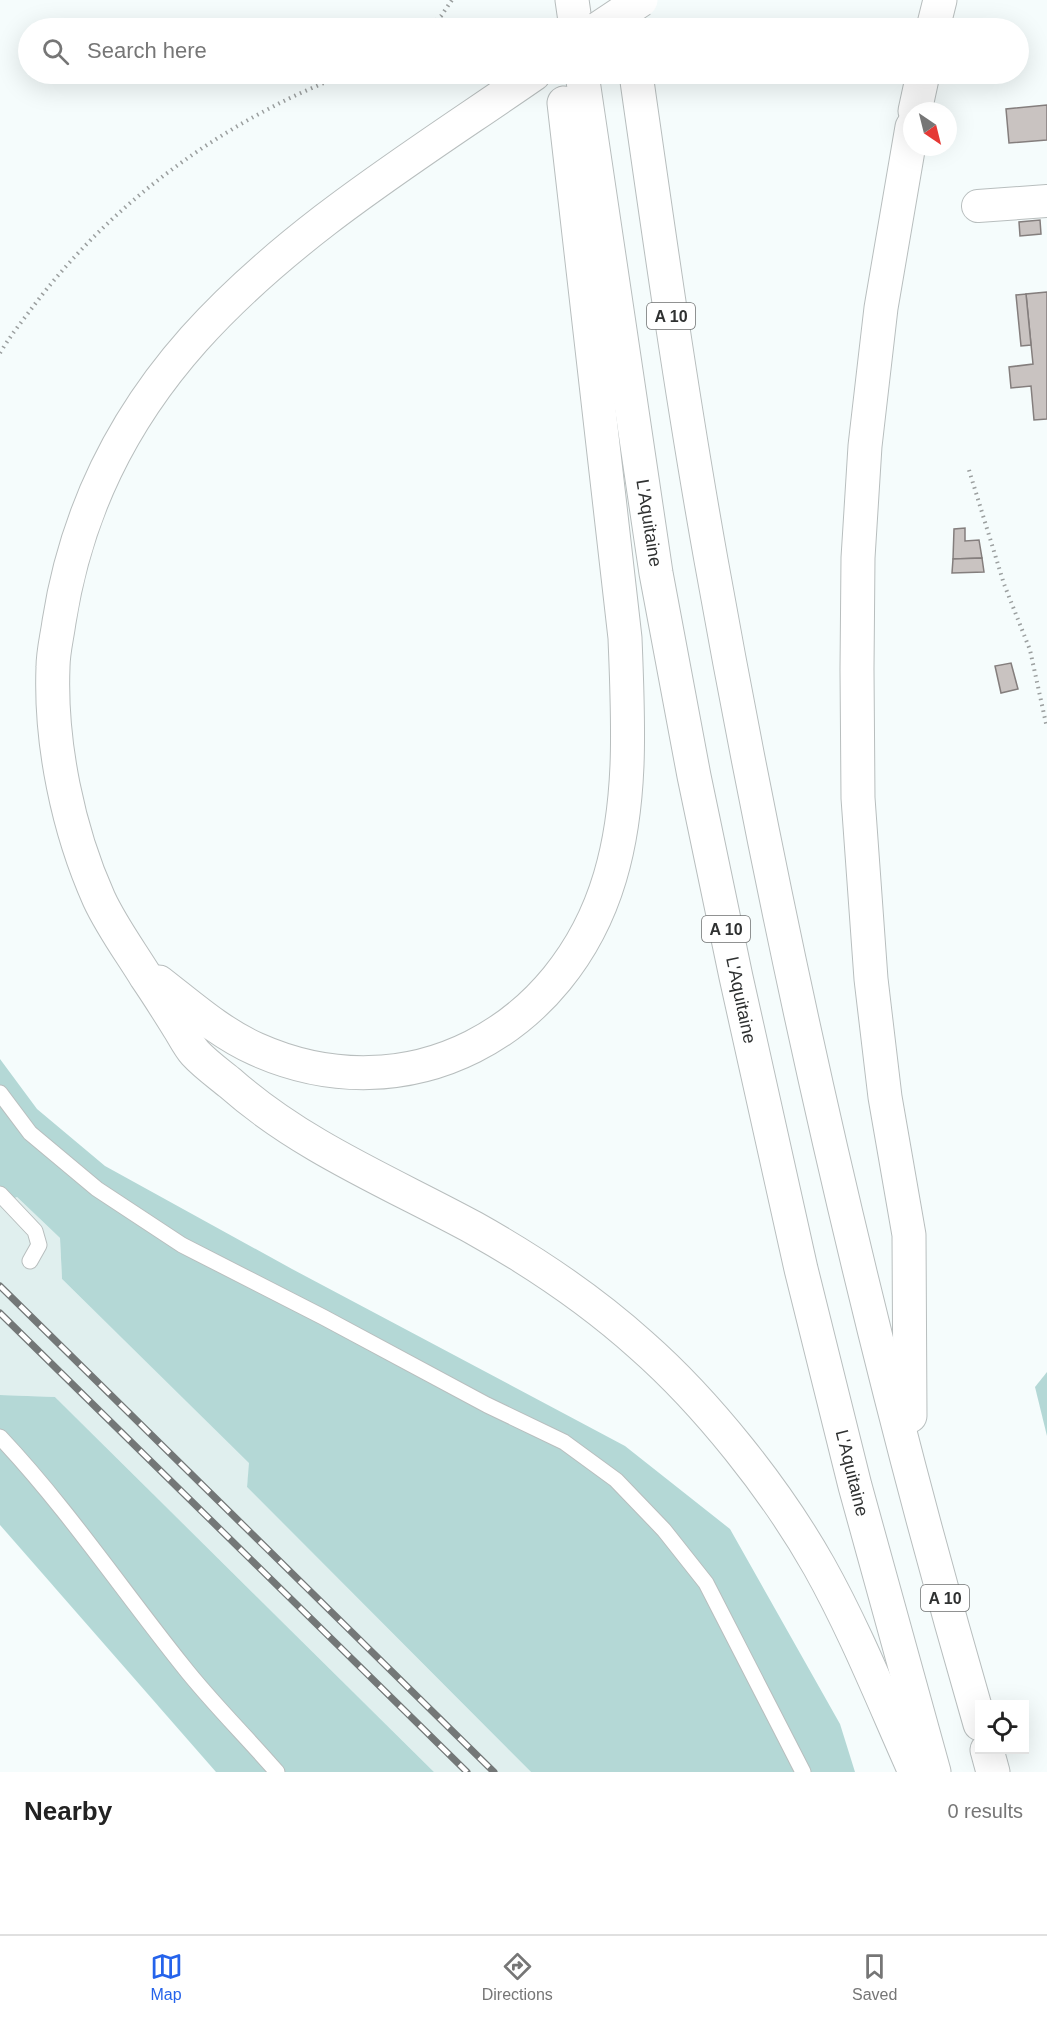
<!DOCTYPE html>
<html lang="en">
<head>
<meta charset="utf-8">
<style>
	body { margin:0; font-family:Helvetica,sans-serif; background:#f6f6f6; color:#222 }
	.controls { position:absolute; right:18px; bottom:18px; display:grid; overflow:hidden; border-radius:0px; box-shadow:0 6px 24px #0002 }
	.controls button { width:54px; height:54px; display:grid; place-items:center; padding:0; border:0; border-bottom:2px solid #e0e0e0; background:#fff; color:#222; font:30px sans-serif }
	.compass { position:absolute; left:903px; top:102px; width:54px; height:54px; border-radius:50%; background:#fff; box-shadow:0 6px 24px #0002; rotate:145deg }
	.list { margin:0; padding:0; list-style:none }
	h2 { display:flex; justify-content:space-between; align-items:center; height:78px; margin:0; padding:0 24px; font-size:26px }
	h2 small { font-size:20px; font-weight:400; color:#767676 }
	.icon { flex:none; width:33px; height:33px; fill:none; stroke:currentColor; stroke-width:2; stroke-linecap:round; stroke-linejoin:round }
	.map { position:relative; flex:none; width:1047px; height:1772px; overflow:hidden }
	.search { position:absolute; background:#fff; box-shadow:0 6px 24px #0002; left:18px; right:18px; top:18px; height:66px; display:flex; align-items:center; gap:15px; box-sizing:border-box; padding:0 21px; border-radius:33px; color:#767676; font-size:22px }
	.sheet { height:162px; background:#fff }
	nav { display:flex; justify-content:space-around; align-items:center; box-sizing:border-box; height:84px; border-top:2px solid #e0e0e0; background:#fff; font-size:16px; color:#767676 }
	nav a { display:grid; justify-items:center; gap:3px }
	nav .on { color:#2563eb }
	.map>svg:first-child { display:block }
	.built { fill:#e0efee }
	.green { fill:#b4d8d6 }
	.building { fill:#c9c3c1; stroke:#847e7d; stroke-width:1.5 }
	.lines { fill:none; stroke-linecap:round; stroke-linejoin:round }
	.lane-casing { stroke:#b8bebe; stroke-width:17 }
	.street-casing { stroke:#b8bebe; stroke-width:34 }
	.highway-casing { stroke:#b8bebe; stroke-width:35 }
	.path { stroke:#9b9f9f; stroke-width:4; stroke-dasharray:1.5 4.5; stroke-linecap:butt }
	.lane { stroke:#fff; stroke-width:15 }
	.street { stroke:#fff; stroke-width:32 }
	.highway { stroke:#fff; stroke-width:33 }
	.rail-casing { stroke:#737777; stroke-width:7 }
	.rail { stroke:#fff; stroke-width:4.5; stroke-dasharray:14; stroke-linecap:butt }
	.highway-bridge-casing { stroke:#b8bebe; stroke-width:35; stroke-linecap:butt }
	.highway-bridge { stroke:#fff; stroke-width:33 }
	.labels { text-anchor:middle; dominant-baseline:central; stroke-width:4.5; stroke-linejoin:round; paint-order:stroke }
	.shield { fill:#fff; stroke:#6d6f6f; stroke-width:1.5 }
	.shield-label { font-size:16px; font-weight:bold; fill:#2f3131 }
	.street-label { font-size:18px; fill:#2f3131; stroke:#fff }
</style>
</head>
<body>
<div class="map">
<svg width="1047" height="1772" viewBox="0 0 1047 1772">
	<rect width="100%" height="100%" fill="#f5fcfc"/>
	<path class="built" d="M 17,1197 L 60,1238 L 62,1279 L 250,1463 L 247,1487 L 531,1772 L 434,1772 L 55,1397 L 0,1395 L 0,1205 Z"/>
	<g class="green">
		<path d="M 0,1059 L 37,1109 L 105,1166 L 292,1269 L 625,1446 L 730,1529 L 840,1724 L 855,1772 L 531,1772 L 247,1487 L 249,1463 L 62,1279 L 60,1238 L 17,1197 L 0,1205 Z"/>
		<path d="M 1047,1372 L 1047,1436 L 1035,1387 Z"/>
		<path d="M 0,1395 L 55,1397 L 434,1772 L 216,1772 L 0,1525 Z"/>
	</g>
	<g class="building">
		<path d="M 1047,105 L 1047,140 L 1009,143 L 1006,109 Z"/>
		<path d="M 1040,220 L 1041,234 L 1020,236 L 1019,222 Z"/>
		<path d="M 1047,292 L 1047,419 L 1034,420 L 1031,386 L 1011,388 L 1009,367 L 1033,364 L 1026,294 Z"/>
		<path d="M 1026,294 L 1031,345 L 1021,346 L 1016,295 Z"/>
		<path d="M 965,528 L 965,541 L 979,540 L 982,558 L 953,559 L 954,529 Z"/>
		<path d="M 982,558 L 984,572 L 952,573 L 953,559 Z"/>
		<path d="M 1011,663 L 1018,689 L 1001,693 L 995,666 Z"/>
	</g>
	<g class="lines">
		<defs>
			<g id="lane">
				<path d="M 0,1093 L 30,1133 L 97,1189 L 182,1245 L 323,1317 L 487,1405 L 564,1442 L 616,1480 L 664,1530 L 706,1583 L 803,1772"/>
				<path d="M 0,1194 L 35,1231 L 39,1245 L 30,1261"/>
				<path d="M 0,1437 C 67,1508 122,1590 183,1666 C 212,1703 246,1736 277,1772"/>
			</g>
			<path id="street" d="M 978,206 L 1047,201"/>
			<g id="highway">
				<path d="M 572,0 L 576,28"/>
				<path d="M 933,28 L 940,0"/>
				<path d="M 534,74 C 417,155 290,232 194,339 C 121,421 76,513 59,622 C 57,637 53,652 53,667 C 50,743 68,830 99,899 C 112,927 130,951 146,977 C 157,993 167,1009 177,1025 C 183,1034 188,1045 195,1053 C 205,1064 219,1074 230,1083 C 301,1146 391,1183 474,1228 C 533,1261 591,1300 641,1345 C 707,1403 776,1490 819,1566 C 856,1632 884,1703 915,1772"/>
				<path d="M 582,74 L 656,573 L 694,776 L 736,977 L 801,1269 L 855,1486 L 934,1772"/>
				<path d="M 636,74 C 659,236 682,398 711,560 C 781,951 869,1342 980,1724"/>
				<path d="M 915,111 L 923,74"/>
				<path d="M 159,982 C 190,1006 220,1033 256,1049 C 408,1117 564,1032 610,877 C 633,800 628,717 625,638 L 564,103"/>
				<path d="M 910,1416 L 909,1235 L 885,1097 L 871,979 L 858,798 L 857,669 L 858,558 L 865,446 L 881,308 L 912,127"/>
				<path d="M 987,1750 L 993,1772"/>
			</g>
		</defs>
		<use href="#lane" class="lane-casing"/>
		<use href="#street" class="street-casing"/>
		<use href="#highway" class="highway-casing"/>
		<g class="path">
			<path d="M 427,28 L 441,16 L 452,0"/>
			<path d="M 0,353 C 9,338 19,325 29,312 C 94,224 181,153 278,104 C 299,93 322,84 344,74"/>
			<path d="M 969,470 L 1004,584 L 1030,650 L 1047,728"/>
		</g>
		<use href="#lane" class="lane"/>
		<use href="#street" class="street"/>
		<use href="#highway" class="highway"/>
		<defs>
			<g id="rail">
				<path d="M 0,1286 L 494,1772"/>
				<path d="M 0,1313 L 467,1772"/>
			</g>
		</defs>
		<use href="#rail" class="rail-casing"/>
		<use href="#rail" class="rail"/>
		<defs>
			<path id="highway-bridge" d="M 599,28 L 641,0"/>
		</defs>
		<use href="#highway-bridge" class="highway-bridge-casing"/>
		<use href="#highway-bridge" class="highway-bridge"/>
	</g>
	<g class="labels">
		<g class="shield">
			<rect x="647" y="303" width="48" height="26" rx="4.5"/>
			<rect x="702" y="916" width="48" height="26" rx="4.5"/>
			<rect x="921" y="1585" width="48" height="26" rx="4.5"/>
		</g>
		<g class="shield-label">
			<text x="671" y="316">A 10</text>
			<text x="726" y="929">A 10</text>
			<text x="945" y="1598">A 10</text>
		</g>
		<g class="street-label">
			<text transform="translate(649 523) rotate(81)">L'Aquitaine</text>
			<text transform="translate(741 1000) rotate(78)">L'Aquitaine</text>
			<text transform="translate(852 1473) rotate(76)">L'Aquitaine</text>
		</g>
	</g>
</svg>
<div class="controls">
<button><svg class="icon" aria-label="locate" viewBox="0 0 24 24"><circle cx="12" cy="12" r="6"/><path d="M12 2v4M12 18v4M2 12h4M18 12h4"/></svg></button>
</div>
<svg class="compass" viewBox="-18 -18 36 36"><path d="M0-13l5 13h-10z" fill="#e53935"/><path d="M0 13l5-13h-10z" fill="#767676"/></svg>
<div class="search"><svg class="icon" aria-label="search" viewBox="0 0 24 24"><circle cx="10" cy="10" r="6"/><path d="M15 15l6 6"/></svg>Search here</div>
</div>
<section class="sheet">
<h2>Nearby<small>0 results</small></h2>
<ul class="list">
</ul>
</section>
<nav>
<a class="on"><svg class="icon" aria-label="map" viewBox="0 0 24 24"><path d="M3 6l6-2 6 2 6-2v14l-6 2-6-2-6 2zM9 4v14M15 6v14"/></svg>Map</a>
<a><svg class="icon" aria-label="directions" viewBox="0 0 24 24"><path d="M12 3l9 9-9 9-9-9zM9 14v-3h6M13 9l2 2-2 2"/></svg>Directions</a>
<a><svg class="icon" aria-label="saved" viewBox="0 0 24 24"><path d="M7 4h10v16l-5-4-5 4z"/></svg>Saved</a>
</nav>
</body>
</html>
